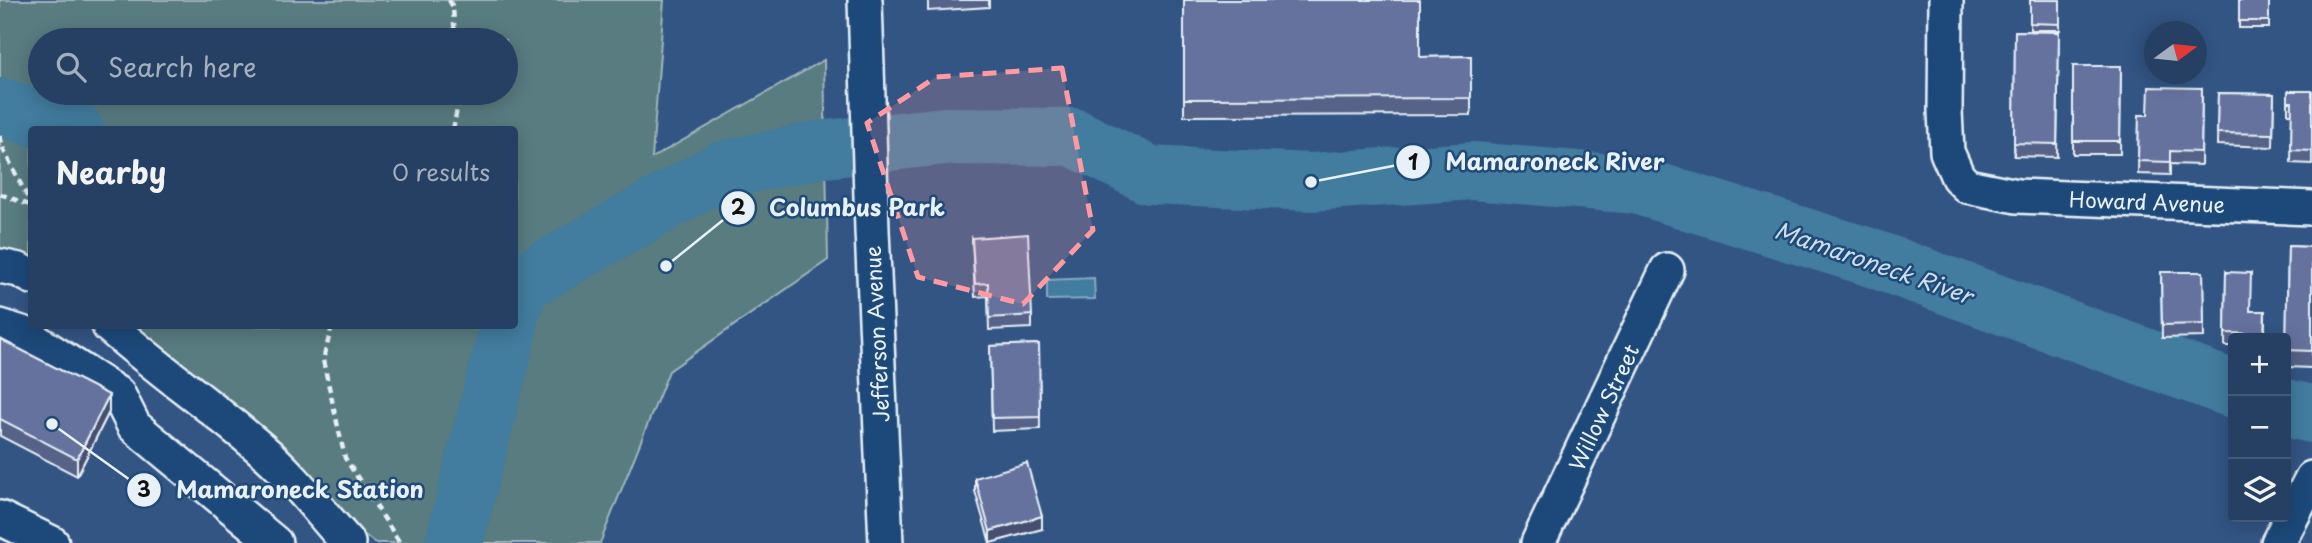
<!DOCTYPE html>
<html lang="en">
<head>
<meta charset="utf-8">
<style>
	body { margin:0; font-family:"Playpen Sans",sans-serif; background:#324b6c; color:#f1f3f6 }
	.controls { position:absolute; right:21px; bottom:21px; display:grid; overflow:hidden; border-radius:7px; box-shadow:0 4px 18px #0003 }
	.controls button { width:63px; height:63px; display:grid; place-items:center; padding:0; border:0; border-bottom:2px solid #425978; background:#264063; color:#f1f3f6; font:35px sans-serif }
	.compass { position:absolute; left:2144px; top:21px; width:63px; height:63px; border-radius:50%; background:#264063; box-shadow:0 4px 18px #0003; rotate:75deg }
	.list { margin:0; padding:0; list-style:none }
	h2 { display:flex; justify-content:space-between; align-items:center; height:91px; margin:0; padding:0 28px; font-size:30px }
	h2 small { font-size:23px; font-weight:400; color:#a4afbe }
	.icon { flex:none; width:38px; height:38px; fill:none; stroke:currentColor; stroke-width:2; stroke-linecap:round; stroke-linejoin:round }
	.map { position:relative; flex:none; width:2312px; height:543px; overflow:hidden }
	.search { position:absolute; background:#264063; box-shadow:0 4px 18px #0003; left:28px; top:28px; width:490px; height:77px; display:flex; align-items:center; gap:18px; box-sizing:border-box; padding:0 24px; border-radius:38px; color:#a4afbe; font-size:26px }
	.panel { position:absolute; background:#264063; box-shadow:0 4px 18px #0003; left:28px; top:126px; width:490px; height:203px; border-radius:7px }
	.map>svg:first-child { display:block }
	.green { fill:#587b80; stroke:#a0b6bc; stroke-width:2; fill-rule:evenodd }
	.water { fill:#437b9e; stroke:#85aac2; stroke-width:2 }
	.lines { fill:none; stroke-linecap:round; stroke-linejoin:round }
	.river { stroke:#437b9e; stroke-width:58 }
	.minor-casing { stroke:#e8f1f8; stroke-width:38 }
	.path { stroke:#e8f1f8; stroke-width:4.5; stroke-dasharray:7 5; stroke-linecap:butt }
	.minor { stroke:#1f4a7a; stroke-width:33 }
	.wall { fill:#576288; stroke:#e8f1f8; stroke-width:2 }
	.shaded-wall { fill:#47506f; stroke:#e8f1f8; stroke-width:2 }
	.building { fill:#65729e; stroke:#e8f1f8; stroke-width:2 }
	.marked { fill:#ff9aa2; fill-opacity:0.2; stroke:#ff9aa2; stroke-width:5; stroke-dasharray:14 9; stroke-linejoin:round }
	.labels { text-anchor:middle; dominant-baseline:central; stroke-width:5; stroke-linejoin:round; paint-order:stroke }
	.street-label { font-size:21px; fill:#e8f1f8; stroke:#1f4a7a }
	.water-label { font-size:23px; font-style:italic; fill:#cfdfea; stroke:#1f4a7a }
	.leader { fill:none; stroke:#e8f1f8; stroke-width:2.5 }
	.callout-dot { fill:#e8f1f8; stroke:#1f4a7a; stroke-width:2.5 }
	.mark-label { font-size:21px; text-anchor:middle; font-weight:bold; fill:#111 }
	.callout-label { font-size:23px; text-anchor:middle; font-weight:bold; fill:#e8f1f8; stroke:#1f4a7a; stroke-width:5; stroke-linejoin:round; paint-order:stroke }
</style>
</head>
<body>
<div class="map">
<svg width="2312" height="543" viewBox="0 0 2312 543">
	<rect width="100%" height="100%" fill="#335584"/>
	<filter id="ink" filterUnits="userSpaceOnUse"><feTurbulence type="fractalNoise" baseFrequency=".0143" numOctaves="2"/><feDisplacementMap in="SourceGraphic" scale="14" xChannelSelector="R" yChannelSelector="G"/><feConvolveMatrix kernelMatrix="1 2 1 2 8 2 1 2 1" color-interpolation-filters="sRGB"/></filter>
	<g filter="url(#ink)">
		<path class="green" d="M 0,0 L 664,0 L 652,158 L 824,60 L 828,260 L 669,371 L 600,543 L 375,543 L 98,326 L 514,326 L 514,130 L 32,130 L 31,273 L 0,248 ZM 40,40 L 506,40 L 506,93 L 40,93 Z"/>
		<path class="water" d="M 1094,278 L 1095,299 L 1047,300 L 1047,280 Z"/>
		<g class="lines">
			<g class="river">
				<path d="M 0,107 L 75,130"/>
				<path d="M 514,304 L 520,284 L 722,170 L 816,150 L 945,136 L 1073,137 L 1149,175 L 1311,182 L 1473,171 L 1636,185 L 1866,256 L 2233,389"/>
				<path d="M 2286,408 L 2312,414"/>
				<path d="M 454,543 L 509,326"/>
			</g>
			<defs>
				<g id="minor">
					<path d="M 865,0 L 872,230 L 886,543"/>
					<path d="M 1946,0 L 1945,111 L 1947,152 L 1958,177 L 1967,186 L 2017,196 L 2312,208"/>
					<path d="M 0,266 L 19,270 L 32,277"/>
					<path d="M 0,326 L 25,334 L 118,394 L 134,426 L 275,543"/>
					<path d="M 109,326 C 158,369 211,406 260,448 C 293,476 319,511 348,543"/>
					<path d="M 0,518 L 52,543"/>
					<path d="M 1538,543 L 1667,270"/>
					<path d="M 2278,543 L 2312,478"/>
				</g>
			</defs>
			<use href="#minor" class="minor-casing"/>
			<g class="path">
				<path d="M 449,0 L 453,7 L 455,40"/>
				<path d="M 453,130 L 460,93"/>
				<path d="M 0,136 L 4,151 L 32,206"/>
				<path d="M 0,194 L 32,206"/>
				<path d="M 332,326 L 323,360 L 345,458 L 400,543"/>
			</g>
			<use href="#minor" class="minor"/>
		</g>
		<g class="wall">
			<path d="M 928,0 L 989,0 L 989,7 L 928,11 Z"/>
			<path d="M 1184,0 L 1420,57 L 1471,56 L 1471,115 L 1184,116 Z"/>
			<rect x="2030" y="0" width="30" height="30"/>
			<rect x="2239" y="0" width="30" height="28"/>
			<path d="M 2015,31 L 2059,32 L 2057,157 L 2014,156 Z"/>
			<path d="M 2073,66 L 2121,66 L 2120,154 L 2073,154 Z"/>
			<path d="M 2202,88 L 2201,165 L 2170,164 L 2170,175 L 2138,174 L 2139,115 L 2148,115 Z"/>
			<path d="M 2288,91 L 2312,91 L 2312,164 L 2291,163 L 2292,114 L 2288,114 Z"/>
			<path d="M 2218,93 L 2274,94 L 2273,147 L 2217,145 Z"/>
			<path d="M 972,238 L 1032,315 L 1032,328 L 989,330 L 988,296 L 975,297 Z"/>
			<path d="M 2288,246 L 2312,247 L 2312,368 L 2286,367 Z"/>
			<path d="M 2161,272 L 2203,272 L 2204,337 L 2162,338 Z"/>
			<path d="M 2226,272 L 2251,311 L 2265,311 L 2265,338 L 2233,338 L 2233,346 L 2225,346 Z"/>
			<path d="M 0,339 L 109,412 L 77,476 L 0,436 Z"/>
			<path d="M 1039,344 L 1040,429 L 992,431 L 990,346 Z"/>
			<path d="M 975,478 L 1042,529 L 990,543 L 975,491 Z"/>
		</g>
		<g class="shaded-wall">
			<path d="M 109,395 L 109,412 L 77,476 L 77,459 Z"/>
			<path d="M 1042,516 L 1042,529 L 990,543 L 990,531 Z"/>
		</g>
		<g class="building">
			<path d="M 1184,0 L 1420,0 L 1420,57 L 1471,56 L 1471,98 L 1184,99 Z"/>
			<path d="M 2030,0 L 2060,0 L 2060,24 L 2030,23 Z"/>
			<rect x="2239" y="0" width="30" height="21"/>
			<path d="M 2015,31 L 2059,32 L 2057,144 L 2014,143 Z"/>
			<path d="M 2073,66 L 2121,66 L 2120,141 L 2073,141 Z"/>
			<path d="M 2149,87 L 2202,88 L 2201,152 L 2170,151 L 2170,162 L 2138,161 L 2139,115 L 2148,115 Z"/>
			<path d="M 2288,91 L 2312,91 L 2312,151 L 2291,150 L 2292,102 L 2288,102 Z"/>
			<path d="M 2218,93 L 2274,94 L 2273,134 L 2217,133 Z"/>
			<path d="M 1028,234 L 1032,315 L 989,318 L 988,283 L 975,284 L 972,238 Z"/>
			<path d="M 2288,246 L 2312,247 L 2312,351 L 2286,350 Z"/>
			<path d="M 2161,272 L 2203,272 L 2204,324 L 2162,325 Z"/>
			<path d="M 2226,272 L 2251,273 L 2250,311 L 2265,311 L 2264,334 L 2225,333 Z"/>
			<path d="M 0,339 L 109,395 L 77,459 L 0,419 Z"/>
			<path d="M 1039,344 L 1040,417 L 992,418 L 990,346 Z"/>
			<path d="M 1027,463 L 1042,516 L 990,531 L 975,478 Z"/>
		</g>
	</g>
	<path class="marked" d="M 1062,68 L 1093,230 L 1023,304 L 918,277 L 867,123 L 936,77 Z"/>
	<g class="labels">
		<g class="street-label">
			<text transform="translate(2147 201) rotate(2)">Howard Avenue</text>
			<text transform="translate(876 334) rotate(-93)">Jefferson Avenue</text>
			<text transform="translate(1603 407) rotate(-65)">Willow Street</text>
		</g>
		<g class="water-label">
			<text transform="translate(1874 262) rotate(19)">Mamaroneck River</text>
		</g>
	</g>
	<path class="leader" d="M1311 182L1413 162M666 266L738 208M52 424L144 490"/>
	<g class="callout-dot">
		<circle cx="1311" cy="182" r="7"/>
		<circle cx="666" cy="266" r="7"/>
		<circle cx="52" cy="424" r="7"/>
		<circle cx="1413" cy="162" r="18"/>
		<circle cx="738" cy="208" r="18"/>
		<circle cx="144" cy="490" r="18"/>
	</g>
	<g class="mark-label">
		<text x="1413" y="170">1</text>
		<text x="738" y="215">2</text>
		<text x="144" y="497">3</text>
	</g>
	<g class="callout-label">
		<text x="1555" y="170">Mamaroneck River</text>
		<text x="857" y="216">Columbus Park</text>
		<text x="300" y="498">Mamaroneck Station</text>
	</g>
</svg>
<div class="controls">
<button>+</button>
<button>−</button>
<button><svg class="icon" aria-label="layers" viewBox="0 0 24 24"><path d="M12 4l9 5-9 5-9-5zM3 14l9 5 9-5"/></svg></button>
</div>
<svg class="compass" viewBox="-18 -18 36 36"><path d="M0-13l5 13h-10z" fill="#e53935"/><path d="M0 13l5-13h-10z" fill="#a4afbe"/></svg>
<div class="search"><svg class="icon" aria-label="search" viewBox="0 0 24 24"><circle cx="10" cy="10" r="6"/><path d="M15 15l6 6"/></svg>Search here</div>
<section class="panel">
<h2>Nearby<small>0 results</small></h2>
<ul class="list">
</ul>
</section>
</div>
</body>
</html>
